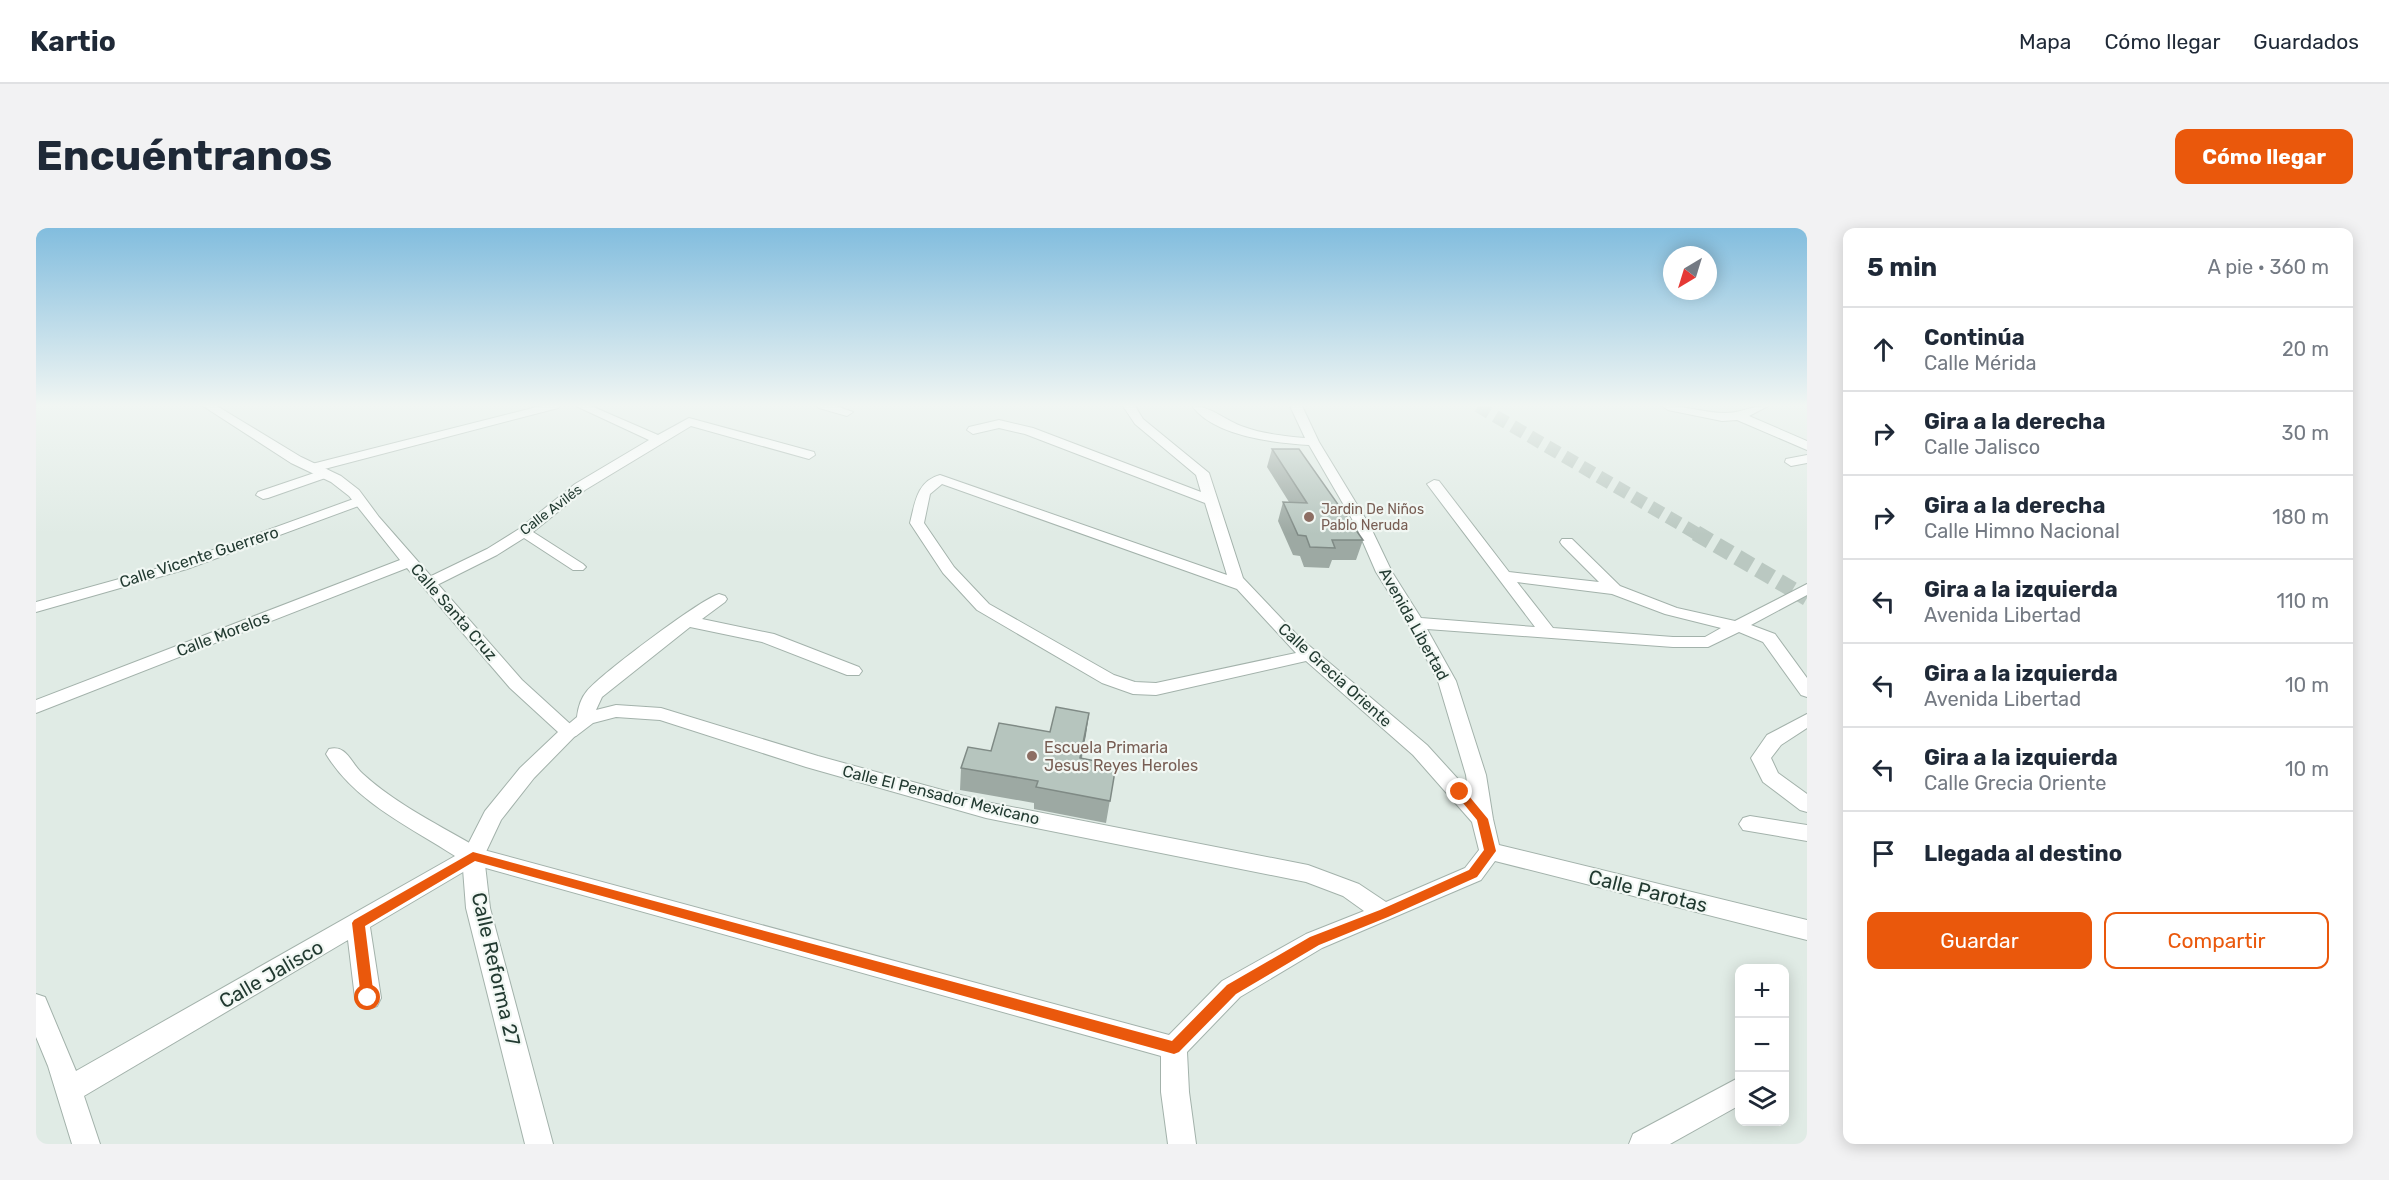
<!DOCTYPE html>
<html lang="es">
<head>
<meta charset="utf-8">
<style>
	body { margin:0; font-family:Rubik,sans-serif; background:#f2f2f3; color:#1f2937 }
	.controls { position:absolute; right:18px; bottom:18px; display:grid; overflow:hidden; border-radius:12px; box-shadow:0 3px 15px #0003 }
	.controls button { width:54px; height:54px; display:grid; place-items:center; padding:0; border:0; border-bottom:2px solid #e0e1e3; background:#fff; color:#1f2937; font:30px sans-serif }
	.compass { position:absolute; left:1627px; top:18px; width:54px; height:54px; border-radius:50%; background:#fff; box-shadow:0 3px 15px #0003; rotate:218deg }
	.stop { position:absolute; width:18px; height:18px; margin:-14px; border:4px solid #ea580c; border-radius:50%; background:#fff }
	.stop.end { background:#ea580c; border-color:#fff; box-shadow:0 2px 6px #0008 }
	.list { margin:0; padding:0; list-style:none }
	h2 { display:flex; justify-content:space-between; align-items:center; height:78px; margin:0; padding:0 24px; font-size:26px }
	h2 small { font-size:20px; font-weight:400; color:#747a83 }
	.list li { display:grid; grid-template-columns:39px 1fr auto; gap:18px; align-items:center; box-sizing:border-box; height:84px; padding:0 24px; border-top:2px solid #e0e1e3 }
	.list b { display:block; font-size:22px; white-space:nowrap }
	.list p { margin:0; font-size:20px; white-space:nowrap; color:#747a83 }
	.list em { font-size:20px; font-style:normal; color:#747a83 }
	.actions { display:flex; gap:12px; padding:18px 24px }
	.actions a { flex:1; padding:14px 0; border:2px solid #ea580c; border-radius:12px; text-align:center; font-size:21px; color:#ea580c }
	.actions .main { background:#ea580c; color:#fff }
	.icon { flex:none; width:33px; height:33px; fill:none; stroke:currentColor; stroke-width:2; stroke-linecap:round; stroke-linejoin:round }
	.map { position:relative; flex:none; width:1771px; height:916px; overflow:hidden; border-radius:12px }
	header { display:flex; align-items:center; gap:36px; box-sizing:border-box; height:84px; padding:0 30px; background:#fff; border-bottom:2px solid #e0e1e3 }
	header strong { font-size:28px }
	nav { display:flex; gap:33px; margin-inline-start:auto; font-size:21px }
	.intro { display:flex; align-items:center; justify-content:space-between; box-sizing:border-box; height:144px; padding:0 36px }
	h1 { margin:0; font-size:42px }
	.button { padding:15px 27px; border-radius:12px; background:#ea580c; color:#fff; font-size:21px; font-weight:700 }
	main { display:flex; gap:36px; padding:0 36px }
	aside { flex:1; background:#fff; border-radius:12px; box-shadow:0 3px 15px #0003 }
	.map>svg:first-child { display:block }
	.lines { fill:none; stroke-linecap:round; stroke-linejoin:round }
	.motorway-tunnel-far1 { stroke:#bac8c1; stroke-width:13; stroke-dasharray:13 7; stroke-linecap:butt }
	.motorway-tunnel { stroke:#bac8c1; stroke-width:16; stroke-dasharray:16 8; stroke-linecap:butt }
	.minor-casing { stroke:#a3b2ab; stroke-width:2 }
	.tertiary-casing { stroke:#a3b2ab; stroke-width:2 }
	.minor { fill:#fff; fill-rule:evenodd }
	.tertiary { fill:#fff; fill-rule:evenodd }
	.wall { fill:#9da9a3 }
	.shaded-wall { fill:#7f8a85 }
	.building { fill:#b6c5be; stroke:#7f8a85; stroke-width:1.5 }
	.route { fill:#ea580c }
	.education-dot { fill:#8d6e63; stroke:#f1f7f3; stroke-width:2 }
	.labels { text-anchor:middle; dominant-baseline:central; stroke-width:4.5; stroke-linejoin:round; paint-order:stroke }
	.far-education-label { font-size:14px; fill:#785e54; stroke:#f1f7f3; text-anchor:start }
	.far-street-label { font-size:14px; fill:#223a31; stroke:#f1f7f3 }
	.street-label { font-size:16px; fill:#223a31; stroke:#f1f7f3 }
	.education-label { font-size:16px; fill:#785e54; stroke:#f1f7f3; text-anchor:start }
	.near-street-label { font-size:20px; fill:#223a31; stroke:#f1f7f3 }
</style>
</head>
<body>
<header>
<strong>Kartio</strong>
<nav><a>Mapa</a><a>Cómo llegar</a><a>Guardados</a></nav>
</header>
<div class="intro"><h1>Encuéntranos</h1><a class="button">Cómo llegar</a></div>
<main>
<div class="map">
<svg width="1771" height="916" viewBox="0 0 1771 916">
	<rect width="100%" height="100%" fill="#e0ebe5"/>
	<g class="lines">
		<path class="motorway-tunnel-far1" d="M 1442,178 L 1663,307"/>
		<path class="motorway-tunnel" d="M 1660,305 L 1771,370"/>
		<defs>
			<g id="minor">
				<path d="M 505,178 L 524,178 L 522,180 L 277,244 L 270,240 L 272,237 Z"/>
				<path d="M 540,178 L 555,178 L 622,207 L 653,190 L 778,224 L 779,227 L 773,231 L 655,198 L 549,262 L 497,304 L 547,336 L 550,339 L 547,342 L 537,342 L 488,310 L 461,327 L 399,358 L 387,358 L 385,355 L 387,352 L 451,321 L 483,301 L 539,256 L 613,212 Z"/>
				<path d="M 781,178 L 800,178 L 817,184 L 811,188 L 783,180 Z"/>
				<path d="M 1087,178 L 1099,178 L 1107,191 L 1173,245 L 1207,350 L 1264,410 L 1391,517 L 1432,562 L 1430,547 L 1402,453 L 1372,395 L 1340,344 L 1320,298 L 1273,217 C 1238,215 1178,208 1156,178 C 1175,178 1190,193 1208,199 C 1227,206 1248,208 1269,210 L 1254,178 L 1266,178 L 1283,214 L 1334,298 L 1356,344 L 1385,390 L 1499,399 L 1391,256 L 1398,252 L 1403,253 L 1473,344 L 1563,354 L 1526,317 L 1524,314 L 1526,311 L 1536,311 L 1584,358 L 1641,380 L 1699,393 L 1771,356 L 1771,367 L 1715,397 L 1739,406 L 1771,450 L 1771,469 L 1765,467 L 1727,414 L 1703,404 L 1672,419 L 1637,419 L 1391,401 L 1420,453 L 1450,547 L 1457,591 L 1463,617 L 1771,692 L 1771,712 L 1459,633 L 1445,652 L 1286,720 L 1204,769 L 1151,824 L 1153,864 L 1160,916 L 1132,916 L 1125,864 L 1125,828 L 439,637 L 334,699 L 345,770 L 341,778 L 332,781 L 323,778 L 319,770 L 312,712 L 48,868 L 64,916 L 36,916 L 12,838 L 0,809 L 0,766 L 9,769 L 40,843 L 419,628 C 374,599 319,574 290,526 L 293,521 C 311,516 315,536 327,546 C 361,577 405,598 444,621 L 1133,807 L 1186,753 L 1270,706 L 1328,683 L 1307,668 L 1270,654 L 950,590 L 770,539 L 624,492 L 580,489 L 557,495 L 540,508 L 533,510 L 526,508 L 523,504 L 541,489 C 542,480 545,470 551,463 C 565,446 665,371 683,366 L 689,368 L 691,371 L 689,374 L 666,391 L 738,406 L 823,439 L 826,443 L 823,447 L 811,447 L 726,414 L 654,399 L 566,469 L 560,482 L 580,477 L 625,480 L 782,528 L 950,574 L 1272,637 L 1323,656 L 1350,674 L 1429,640 L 1443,622 L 1436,594 L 1377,527 L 1270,433 L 1120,467 L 1097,466 L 1066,455 L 941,382 L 907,345 L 874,295 C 879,275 881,253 904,247 L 1191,347 L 1169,275 L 989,206 L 963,200 L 937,206 L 931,202 L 933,199 L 963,192 L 997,200 L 1165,264 L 1160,247 L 1099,196 ZM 906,256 L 1201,361 L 1260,425 L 1120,455 L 1099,454 L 1078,447 L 953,376 L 918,339 L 888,295 L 894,266 ZM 1481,354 L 1576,366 L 1629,386 L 1685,400 L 1669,409 L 1637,409 L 1517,400 Z"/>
				<path d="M 1626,178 C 1648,177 1668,185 1689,185 C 1705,185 1714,178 1732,178 L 1713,188 L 1771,213 L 1771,222 L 1701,192 L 1686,193 L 1632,182 Z"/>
				<path d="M 1771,227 L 1771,235 L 1755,238 L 1749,234 L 1750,231 Z"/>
				<path d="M 290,241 L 297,245 L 295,248 L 232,270 L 227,271 L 220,267 L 222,264 Z"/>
				<path d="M 323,269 L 330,273 L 328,276 L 151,341 L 0,384 L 0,374 L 141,335 Z"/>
				<path d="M 1771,486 L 1771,500 L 1745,517 L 1735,530 L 1742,545 L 1771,566 L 1771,584 L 1764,582 L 1727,554 L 1715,530 L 1731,507 Z"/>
				<path d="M 1714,588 L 1771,597 L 1771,613 L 1707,602 L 1703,596 L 1707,590 Z"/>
				<path d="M 1704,849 L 1704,877 L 1634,916 L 1593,916 L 1597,906 Z"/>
			</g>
			<path id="tertiary" d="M 167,178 L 181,178 L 265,229 L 305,248 L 323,262 L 343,289 L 486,452 L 543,504 L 498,550 L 465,592 L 448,628 L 454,680 L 517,916 L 489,916 L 430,680 L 426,628 L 449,583 L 484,540 L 522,504 L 474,460 L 371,340 L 0,485 L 0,472 L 364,332 L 313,268 L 295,254 L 255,235 Z"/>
		</defs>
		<use href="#minor" class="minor-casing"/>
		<use href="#tertiary" class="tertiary-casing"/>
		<use href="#minor" class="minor"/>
		<use href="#tertiary" class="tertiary"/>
	</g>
	<g class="wall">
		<path d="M 1236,221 L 1327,312 L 1320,332 L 1296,332 L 1293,340 L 1268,339 L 1264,328 L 1257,327 L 1242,293 L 1247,274 L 1253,274 L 1231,239 Z"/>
		<path d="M 1053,485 L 1046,530 L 1080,537 L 1070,595 L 998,581 L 998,575 L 924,562 L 925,540 L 955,523 L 1014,504 Z"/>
	</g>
	<path class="shaded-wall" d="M 1053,485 L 1050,507 L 1041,552 L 1044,530 Z"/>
	<g class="building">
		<path d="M 1236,221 L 1263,221 L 1327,312 L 1296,312 L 1299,320 L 1274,319 L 1270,308 L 1262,307 L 1247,274 L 1271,275 Z"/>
		<path d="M 1020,479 L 1053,485 L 1044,530 L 1080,537 L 1074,573 L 1000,559 L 1002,553 L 925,540 L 932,519 L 955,523 L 963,495 L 1014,504 Z"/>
	</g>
	<linearGradient id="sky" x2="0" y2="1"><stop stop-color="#82bdde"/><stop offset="0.58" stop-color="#f1f6f3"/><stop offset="1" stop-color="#f1f6f3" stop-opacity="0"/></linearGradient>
	<rect width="1771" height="306" fill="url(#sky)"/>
	<path class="route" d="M 1424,561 L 1428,562 L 1452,591 L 1460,623 L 1441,649 L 1352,689 L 1283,717 L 1200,766 L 1143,824 L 1138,826 L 439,633 L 329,698 L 338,770 L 336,774 L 327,774 L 325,770 L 316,695 L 318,692 L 437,624 L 1136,813 L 1191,757 L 1274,709 L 1344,682 L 1433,642 L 1448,622 L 1441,592 L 1418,564 Z"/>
	<g class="education-dot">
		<circle cx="1273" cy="289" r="6"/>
		<circle cx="996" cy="528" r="6"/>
	</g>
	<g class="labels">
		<g class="far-education-label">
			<text x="1285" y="281">Jardin De Niños<tspan x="1285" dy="16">Pablo Neruda</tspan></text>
		</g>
		<g class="far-street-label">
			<text transform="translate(515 282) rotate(-37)">Calle Avilés</text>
		</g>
		<g class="street-label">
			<text transform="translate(163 329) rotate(-18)">Calle Vicente Guerrero</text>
			<text transform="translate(418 384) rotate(49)">Calle Santa Cruz</text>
			<text transform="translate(1378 396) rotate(61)">Avenida Libertad</text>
			<text transform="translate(187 406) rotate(-21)">Calle Morelos</text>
			<text transform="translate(1299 447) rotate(42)">Calle Grecia Oriente</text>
			<text transform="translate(905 567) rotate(14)">Calle El Pensador Mexicano</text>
		</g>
		<g class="education-label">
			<text x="1008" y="519">Escuela Primaria<tspan x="1008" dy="18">Jesus Reyes Heroles</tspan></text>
		</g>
		<g class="near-street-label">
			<text transform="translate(1612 663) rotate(14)">Calle Parotas</text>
			<text transform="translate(460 741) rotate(77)">Calle Reforma 27</text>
			<text transform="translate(235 746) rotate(-30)">Calle Jalisco</text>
		</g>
	</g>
</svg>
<div class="controls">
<button>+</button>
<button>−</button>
<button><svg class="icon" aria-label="layers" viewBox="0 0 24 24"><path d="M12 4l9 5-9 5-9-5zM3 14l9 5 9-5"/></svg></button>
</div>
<svg class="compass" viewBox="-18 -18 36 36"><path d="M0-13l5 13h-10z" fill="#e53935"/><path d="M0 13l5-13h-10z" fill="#747a83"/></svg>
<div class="stop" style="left:332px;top:770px"></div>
<div class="stop end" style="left:1424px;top:564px"></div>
</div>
<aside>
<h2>5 min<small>A pie · 360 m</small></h2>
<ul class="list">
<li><svg class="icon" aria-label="ahead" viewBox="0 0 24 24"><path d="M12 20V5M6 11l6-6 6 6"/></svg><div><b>Continúa</b><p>Calle Mérida</p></div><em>20 m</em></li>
<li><svg class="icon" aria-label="right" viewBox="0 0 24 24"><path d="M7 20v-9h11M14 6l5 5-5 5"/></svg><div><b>Gira a la derecha</b><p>Calle Jalisco</p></div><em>30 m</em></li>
<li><svg class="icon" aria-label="right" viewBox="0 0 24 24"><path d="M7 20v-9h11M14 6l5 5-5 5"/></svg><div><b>Gira a la derecha</b><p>Calle Himno Nacional</p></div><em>180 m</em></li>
<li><svg class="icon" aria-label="left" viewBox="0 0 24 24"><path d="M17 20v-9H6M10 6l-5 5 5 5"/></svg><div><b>Gira a la izquierda</b><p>Avenida Libertad</p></div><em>110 m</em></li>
<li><svg class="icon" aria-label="left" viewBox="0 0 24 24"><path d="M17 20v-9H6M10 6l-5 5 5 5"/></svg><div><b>Gira a la izquierda</b><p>Avenida Libertad</p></div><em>10 m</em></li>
<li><svg class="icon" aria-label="left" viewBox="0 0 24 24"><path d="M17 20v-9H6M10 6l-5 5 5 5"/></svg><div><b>Gira a la izquierda</b><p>Calle Grecia Oriente</p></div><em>10 m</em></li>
<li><svg class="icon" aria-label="arrive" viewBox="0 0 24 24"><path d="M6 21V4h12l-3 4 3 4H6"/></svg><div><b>Llegada al destino</b></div></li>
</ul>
<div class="actions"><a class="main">Guardar</a><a>Compartir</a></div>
</aside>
</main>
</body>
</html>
